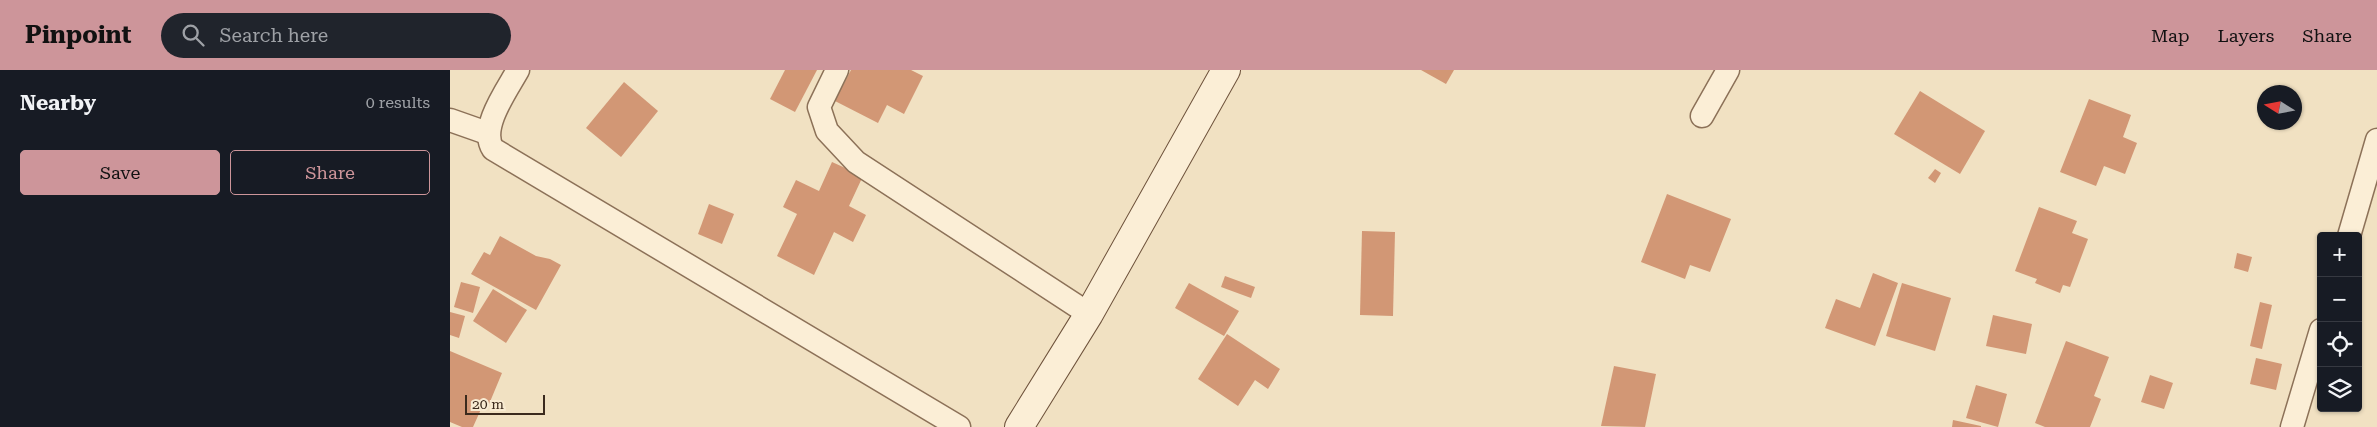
<!DOCTYPE html>
<html lang="en">
<head>
<meta charset="utf-8">
<style>
	body { margin:0; font-family:"Roboto Serif",serif; background:#20242c; color:#f1f3f6 }
	.controls { position:absolute; right:15px; bottom:15px; display:grid; overflow:hidden; border-radius:5px; box-shadow:0 1px 4px #0004 }
	.controls button { width:45px; height:45px; display:grid; place-items:center; padding:0; border:0; border-bottom:1px solid #363941; background:#171b24; color:#f1f3f6; font:25px sans-serif }
	.compass { position:absolute; left:1807px; top:15px; width:45px; height:45px; border-radius:50%; background:#171b24; box-shadow:0 1px 4px #0004; rotate:281deg }
	.scale { position:absolute; left:15px; bottom:12px; width:80px; box-sizing:border-box; padding-left:5px; border:2px solid #3b2a1d; border-top:0; font-size:14px; line-height:18px; white-space:nowrap; color:#3b2a1d; -webkit-text-stroke:4px #f8ebd2; paint-order:stroke }
	.list { margin:0; padding:0; list-style:none }
	h2 { display:flex; justify-content:space-between; align-items:center; height:65px; margin:0; padding:0 20px; font-size:21px }
	h2 small { font-size:16px; font-weight:400; color:#9ea1a6 }
	.actions { display:flex; gap:10px; padding:15px 20px }
	.actions a { flex:1; padding:11px 0; border:1px solid #cd959a; border-radius:5px; text-align:center; font-size:18px; color:#cd959a }
	.actions .main { background:#cd959a; color:#111 }
	.icon { flex:none; width:28px; height:28px; fill:none; stroke:currentColor; stroke-width:2; stroke-linecap:round; stroke-linejoin:round }
	.map { position:relative; flex:none; width:1927px; height:357px; overflow:hidden }
	header { display:flex; align-items:center; gap:30px; box-sizing:border-box; height:70px; padding:0 25px; background:#cd959a; color:#111 }
	header strong { font-size:24px }
	nav { display:flex; gap:28px; margin-inline-start:auto; font-size:18px }
	.search { width:350px; height:45px; background:#20242c; display:flex; align-items:center; gap:12px; box-sizing:border-box; padding:0 18px; border-radius:28px; color:#9ea1a6; font-size:19px }
	main { display:flex }
	aside { flex:1; background:#171b24 }
	.map>svg:first-child { display:block }
	.building { fill:#d29775 }
	.lines { fill:none; stroke-linecap:round; stroke-linejoin:round }
	.street-casing { stroke:#8c7158; stroke-width:25 }
	.secondary-casing { stroke:#6e523b; stroke-width:30 }
	.street { stroke:#fbeed6; stroke-width:22 }
	.secondary { stroke:#fbeed6; stroke-width:28 }
</style>
</head>
<body>
<header>
<strong>Pinpoint</strong>
<div class="search"><svg class="icon" aria-label="search" viewBox="0 0 24 24"><circle cx="10" cy="10" r="6"/><path d="M15 15l6 6"/></svg>Search here</div>
<nav><a>Map</a><a>Layers</a><a>Share</a></nav>
</header>
<main>
<aside>
<h2>Nearby<small>0 results</small></h2>
<ul class="list">
</ul>
<div class="actions"><a class="main">Save</a><a>Share</a></div>
</aside>
<div class="map">
<svg width="1927" height="357" viewBox="0 0 1927 357">
	<rect width="100%" height="100%" fill="#f1e1c2"/>
	<g class="building">
		<path d="M 335,0 L 367,0 L 345,42 L 320,29 Z"/>
		<path d="M 401,0 L 461,0 L 473,6 L 454,44 L 437,35 L 428,53 L 385,31 Z"/>
		<path d="M 971,0 L 1004,0 L 996,14 Z"/>
		<path d="M 174,12 L 208,41 L 171,87 L 136,58 Z"/>
		<path d="M 1470,21 L 1535,61 L 1510,104 L 1444,64 Z"/>
		<path d="M 1639,29 L 1681,45 L 1673,67 L 1687,73 L 1675,104 L 1654,96 L 1646,116 L 1610,102 Z"/>
		<path d="M 382,92 L 413,106 L 399,136 L 416,145 L 403,172 L 384,162 L 364,205 L 327,186 L 347,144 L 333,137 L 346,110 L 369,121 Z"/>
		<path d="M 1485,99 L 1491,103 L 1485,113 L 1478,108 Z"/>
		<path d="M 1217,124 L 1281,149 L 1260,202 L 1240,195 L 1235,209 L 1191,192 Z"/>
		<path d="M 259,134 L 284,144 L 272,174 L 248,164 Z"/>
		<path d="M 1589,137 L 1627,151 L 1622,163 L 1638,169 L 1620,217 L 1613,215 L 1610,223 L 1585,213 L 1587,209 L 1565,201 Z"/>
		<path d="M 912,161 L 945,162 L 943,246 L 910,245 Z"/>
		<path d="M 50,166 L 86,186 L 100,189 L 111,195 L 86,240 L 21,204 L 34,182 L 40,185 Z"/>
		<path d="M 1787,183 L 1802,187 L 1798,202 L 1784,198 Z"/>
		<path d="M 1423,203 L 1448,213 L 1425,276 L 1375,258 L 1386,229 L 1410,238 Z"/>
		<path d="M 775,206 L 805,217 L 801,228 L 771,217 Z"/>
		<path d="M 11,212 L 30,217 L 23,243 L 4,237 Z"/>
		<path d="M 739,213 L 789,241 L 774,266 L 725,238 Z"/>
		<path d="M 1452,213 L 1501,228 L 1485,281 L 1436,266 Z"/>
		<path d="M 43,219 L 77,240 L 56,273 L 23,251 Z"/>
		<path d="M 1810,232 L 1822,235 L 1812,279 L 1800,276 Z"/>
		<path d="M 0,242 L 15,246 L 9,268 L 0,265 Z"/>
		<path d="M 1543,245 L 1582,254 L 1576,284 L 1536,276 Z"/>
		<path d="M 777,264 L 830,299 L 818,319 L 805,310 L 788,336 L 748,309 Z"/>
		<path d="M 1616,271 L 1659,287 L 1644,326 L 1651,329 L 1640,357 L 1595,357 L 1585,353 Z"/>
		<path d="M 0,281 L 52,303 L 37,339 L 32,337 L 23,357 L 12,357 L 0,352 Z"/>
		<path d="M 1806,288 L 1832,294 L 1826,320 L 1800,314 Z"/>
		<path d="M 1164,296 L 1206,304 L 1195,357 L 1151,356 Z"/>
		<path d="M 1700,305 L 1723,313 L 1714,339 L 1691,332 Z"/>
		<path d="M 1526,315 L 1557,324 L 1548,357 L 1516,348 Z"/>
		<path d="M 1503,350 L 1531,356 L 1531,357 L 1502,357 Z"/>
	</g>
	<g class="lines">
		<defs>
			<g id="street">
				<path d="M 68,0 C 57,20 29,58 43,79 L 509,357"/>
				<path d="M 387,0 L 369,37 L 377,61 L 406,92 L 639,244"/>
				<path d="M 1252,46 L 1278,0"/>
				<path d="M 0,50 L 37,63"/>
				<path d="M 1899,166 L 1927,70"/>
				<path d="M 1842,357 L 1871,260"/>
			</g>
			<path id="secondary" d="M 569,357 L 639,244 L 776,0"/>
		</defs>
		<use href="#street" class="street-casing"/>
		<use href="#secondary" class="secondary-casing"/>
		<use href="#street" class="street"/>
		<use href="#secondary" class="secondary"/>
	</g>
</svg>
<div class="controls">
<button>+</button>
<button>−</button>
<button><svg class="icon" aria-label="locate" viewBox="0 0 24 24"><circle cx="12" cy="12" r="6"/><path d="M12 2v4M12 18v4M2 12h4M18 12h4"/></svg></button>
<button><svg class="icon" aria-label="layers" viewBox="0 0 24 24"><path d="M12 4l9 5-9 5-9-5zM3 14l9 5 9-5"/></svg></button>
</div>
<svg class="compass" viewBox="-18 -18 36 36"><path d="M0-13l5 13h-10z" fill="#e53935"/><path d="M0 13l5-13h-10z" fill="#9ea1a6"/></svg>
<div class="scale">20 m</div>
</div>
</main>
</body>
</html>
